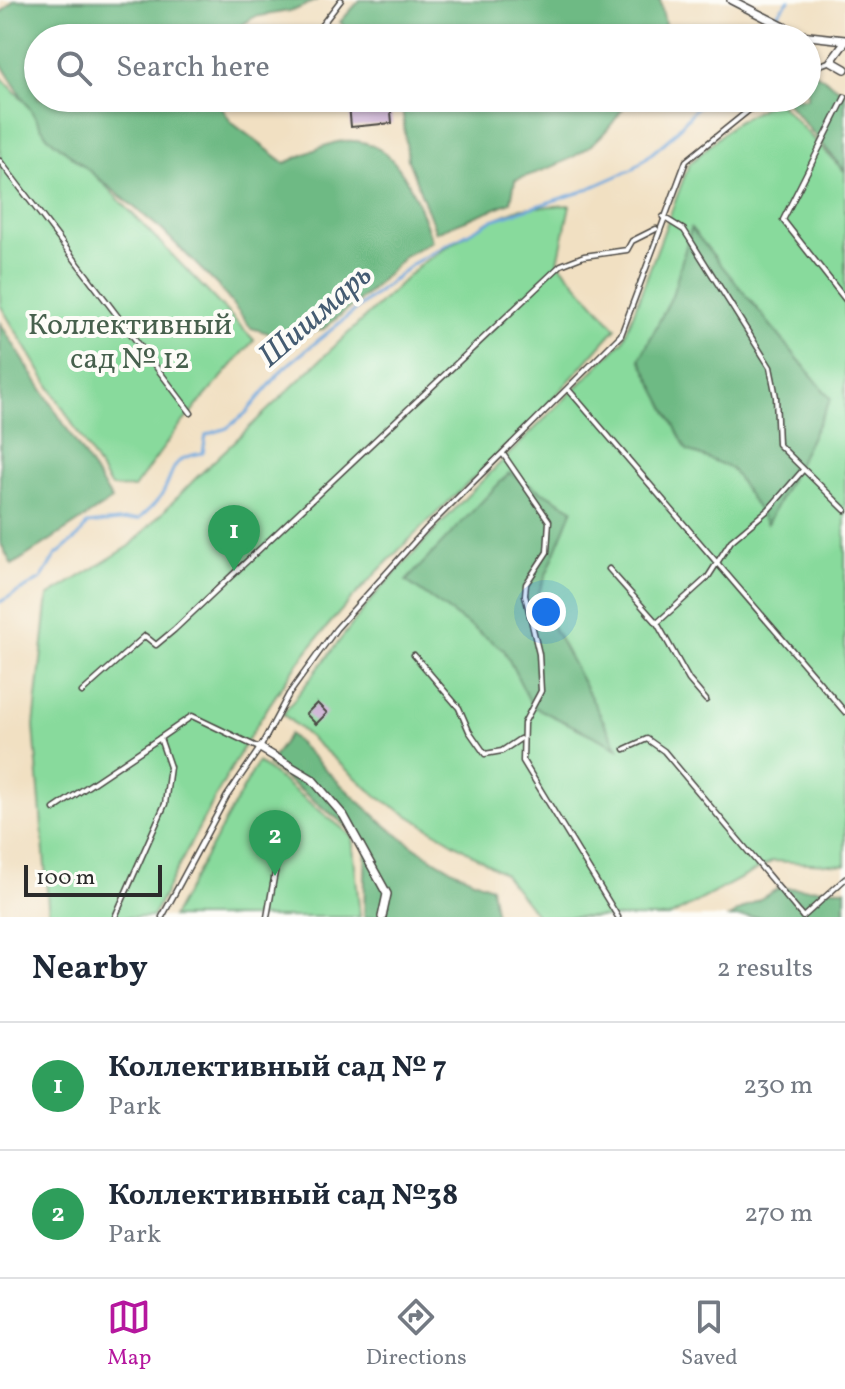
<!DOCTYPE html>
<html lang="en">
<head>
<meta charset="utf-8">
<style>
	body { margin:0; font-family:Vollkorn,serif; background:#f2f2f3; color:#1f2937 }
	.scale { position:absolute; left:24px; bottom:20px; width:138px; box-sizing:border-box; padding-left:8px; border:4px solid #2b2b2b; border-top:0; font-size:22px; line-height:28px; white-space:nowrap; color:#2b2b2b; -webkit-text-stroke:6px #fdfcf7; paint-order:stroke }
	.you { position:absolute; left:546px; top:612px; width:28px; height:28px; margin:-20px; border:6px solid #fff; border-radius:50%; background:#1a73e8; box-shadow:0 0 0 12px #1a73e833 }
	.badge { display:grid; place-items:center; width:52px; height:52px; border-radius:50%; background:#b5179e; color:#fff; font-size:26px; font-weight:700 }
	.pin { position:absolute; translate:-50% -66px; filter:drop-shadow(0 2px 4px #0008) }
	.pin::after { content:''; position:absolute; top:42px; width:28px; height:24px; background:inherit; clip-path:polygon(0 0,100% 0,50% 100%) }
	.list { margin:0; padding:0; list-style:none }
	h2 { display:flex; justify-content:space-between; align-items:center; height:104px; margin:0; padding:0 32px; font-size:34px }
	h2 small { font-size:26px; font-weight:400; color:#747a83 }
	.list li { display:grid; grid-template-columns:52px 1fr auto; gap:24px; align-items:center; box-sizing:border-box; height:128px; padding:0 32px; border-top:2px solid #e0e1e3 }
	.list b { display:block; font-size:30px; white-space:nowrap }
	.list p { margin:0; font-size:26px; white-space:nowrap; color:#747a83 }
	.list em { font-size:26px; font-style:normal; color:#747a83 }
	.icon { flex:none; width:44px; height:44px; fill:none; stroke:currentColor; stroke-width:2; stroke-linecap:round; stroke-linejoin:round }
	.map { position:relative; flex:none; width:845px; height:917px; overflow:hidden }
	.search { position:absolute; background:#fff; box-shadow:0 2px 6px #0004; left:24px; right:24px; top:24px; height:88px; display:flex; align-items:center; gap:20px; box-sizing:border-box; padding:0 28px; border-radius:44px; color:#747a83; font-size:30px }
	.sheet { height:360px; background:#fff }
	nav { display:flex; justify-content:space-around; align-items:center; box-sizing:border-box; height:112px; border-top:2px solid #e0e1e3; background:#fff; font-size:22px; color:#747a83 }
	nav a { display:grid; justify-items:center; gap:4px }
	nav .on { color:#b5179e }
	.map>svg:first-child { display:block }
	.green { fill:#88da9c; stroke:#5a8264; stroke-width:2 }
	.forest { fill:#6eba84; stroke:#4c7258; stroke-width:2 }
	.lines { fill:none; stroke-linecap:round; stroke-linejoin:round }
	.stream { stroke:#6da6dc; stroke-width:3 }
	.building { fill:#c8aad1 }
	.service-casing { stroke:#494642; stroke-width:7 }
	.minor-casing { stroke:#494642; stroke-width:10 }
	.service { stroke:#fff; stroke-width:4 }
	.minor { stroke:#fff; stroke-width:7 }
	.labels { text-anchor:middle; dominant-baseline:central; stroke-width:8; stroke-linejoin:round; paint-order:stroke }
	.park-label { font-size:30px; fill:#47604d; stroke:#fdfcf7 }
	.water-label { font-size:32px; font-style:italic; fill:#455c72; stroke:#fdfcf7 }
</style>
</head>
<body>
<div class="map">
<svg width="845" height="917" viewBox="0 0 845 917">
	<rect width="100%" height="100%" fill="#fdfcf7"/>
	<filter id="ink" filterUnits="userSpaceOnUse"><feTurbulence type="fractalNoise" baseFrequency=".0125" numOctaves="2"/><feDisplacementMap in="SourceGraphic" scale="16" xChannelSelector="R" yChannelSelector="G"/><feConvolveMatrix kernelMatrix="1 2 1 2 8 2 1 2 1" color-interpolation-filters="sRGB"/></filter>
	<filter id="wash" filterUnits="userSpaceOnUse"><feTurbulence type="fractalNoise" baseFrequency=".006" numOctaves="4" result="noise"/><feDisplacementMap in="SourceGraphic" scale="32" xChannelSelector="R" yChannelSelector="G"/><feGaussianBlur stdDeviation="1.8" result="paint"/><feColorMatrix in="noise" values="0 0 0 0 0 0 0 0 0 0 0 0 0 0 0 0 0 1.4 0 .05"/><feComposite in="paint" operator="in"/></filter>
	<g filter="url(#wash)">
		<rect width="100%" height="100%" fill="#f1e0c2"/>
		<g class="green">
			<path d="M 0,76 L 254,340 L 177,429 L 134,488 L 111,487 L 0,305 Z"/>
			<path d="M 776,100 L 845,172 L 845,865 L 773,861 L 669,917 L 538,917 L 503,873 L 378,797 L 283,714 L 374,596 L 467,496 L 623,341 L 689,164 L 732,125 Z"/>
			<path d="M 570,205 L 558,262 L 616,328 C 587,360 560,393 530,423 C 464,489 394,550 332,621 C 256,708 206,816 152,917 L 49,917 L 34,726 L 48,596 L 130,546 L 195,479 L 421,264 L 485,223 L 521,208 Z"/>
			<path d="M 258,762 L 352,836 L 360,917 L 172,917 Z"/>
		</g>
		<g class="forest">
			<path d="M 14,0 L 317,0 L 295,10 L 254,17 L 223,38 L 38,38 L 38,98 L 216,98 L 231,122 L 285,163 C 303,156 325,143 344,141 C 399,136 417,201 432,241 L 405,256 L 367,294 L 323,329 L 289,339 L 251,328 L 219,287 L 162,230 L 47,136 L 0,62 L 0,14 Z"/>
			<path d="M 360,0 L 660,0 L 668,38 L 354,38 L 340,22 Z"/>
			<path d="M 814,72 L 845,93 L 845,171 L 783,98 L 807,98 L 807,76 Z"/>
			<path d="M 401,98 L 629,98 C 600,150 570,162 515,180 L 511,202 L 436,232 L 408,160 Z"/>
			<path d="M 691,228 L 831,399 L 767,524 L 731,468 L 687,450 L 640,359 L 672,296 Z"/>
			<path d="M 0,323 L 112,500 L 12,565 L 0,542 Z"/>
			<path d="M 509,473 L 573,509 L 537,597 L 618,748 L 532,706 L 504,650 L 406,581 Z"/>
			<path d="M 289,734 C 355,797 403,854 491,887 L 496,917 L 364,917 L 366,841 L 268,765 Z"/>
			<path d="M 779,888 L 845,889 L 845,917 L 729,917 Z"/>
		</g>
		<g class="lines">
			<g class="stream">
				<path d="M 756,38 L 789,0"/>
				<path d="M 0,602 L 41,579 L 55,556 L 79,536 L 87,524 L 139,519 C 146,512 156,504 161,496 C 176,473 166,458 203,453 L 206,435 L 227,428 L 246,413 L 284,368 L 414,263 L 492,220 L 581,192 L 633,169 L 670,138 L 705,98"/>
			</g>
		</g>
		<g id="blocks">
			<g class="building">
				<path d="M 390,100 L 392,123 L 351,127 L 349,104 Z"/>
				<path d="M 317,703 L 327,713 L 316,724 L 306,714 Z"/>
			</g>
		</g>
	</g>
	<g filter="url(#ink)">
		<use href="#blocks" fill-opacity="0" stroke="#494642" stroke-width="2"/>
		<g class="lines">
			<defs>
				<g id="service">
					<path d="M 321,26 L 341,0"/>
					<path d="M 807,70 L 831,61"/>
					<path d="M 845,97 L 783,220 L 845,299"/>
					<path d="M 0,161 L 191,413"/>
					<path d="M 663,217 L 684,230 L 770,367 L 776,397 L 778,444 L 845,510"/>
					<path d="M 568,389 L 845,712"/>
					<path d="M 503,454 L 549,521 L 547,552 L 526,584 L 525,595 L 539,654 L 541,691 L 524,723 L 523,761 L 618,917"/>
					<path d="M 609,569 L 657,623 L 689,680 L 706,700"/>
					<path d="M 657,623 L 708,577 L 731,541 L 769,509 L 803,470"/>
					<path d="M 414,655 L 459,708 L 469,731 L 485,754 L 502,751 L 520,739"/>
					<path d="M 82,692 L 145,636 L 156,645 L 174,630 L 561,265 L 584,256 L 627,250 L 632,241 L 656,229"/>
					<path d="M 625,749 L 647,739 L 664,751 L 803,917"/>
					<path d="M 54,809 L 160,738"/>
					<path d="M 115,917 L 165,804 L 170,767 L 160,738 L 192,716 L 259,748"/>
					<path d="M 162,917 L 227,796 L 260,748 L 289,694 L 336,629 L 426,529 L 621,335 L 686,161 L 764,98"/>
					<path d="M 267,917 L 281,839 L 280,818"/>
					<path d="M 803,917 L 845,879"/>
				</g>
				<g id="minor">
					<path d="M 731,0 L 800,35 L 845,40"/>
					<path d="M 845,42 L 831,61 L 845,69"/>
					<path d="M 260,748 L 312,779 L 344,816 L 387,894 L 382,917"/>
				</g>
			</defs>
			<use href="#service" class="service-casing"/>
			<use href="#minor" class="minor-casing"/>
			<use href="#service" class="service"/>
			<use href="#minor" class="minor"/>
		</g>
	</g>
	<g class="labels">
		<g class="park-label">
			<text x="130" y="326">Коллективный<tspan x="130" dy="34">сад № 12</tspan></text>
		</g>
		<g class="water-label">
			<text transform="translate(316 317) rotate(-41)">Шишмарь</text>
		</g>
	</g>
</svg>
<div class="scale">100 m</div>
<div class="you"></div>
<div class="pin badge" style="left:234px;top:571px;background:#2e9e5b">1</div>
<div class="pin badge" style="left:275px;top:876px;background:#2e9e5b">2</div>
<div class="search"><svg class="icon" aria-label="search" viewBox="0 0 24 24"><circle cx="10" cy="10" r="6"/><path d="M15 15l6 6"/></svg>Search here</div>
</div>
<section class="sheet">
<h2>Nearby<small>2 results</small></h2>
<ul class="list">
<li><span class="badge" style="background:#2e9e5b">1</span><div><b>Коллективный сад № 7</b><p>Park</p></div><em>230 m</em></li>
<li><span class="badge" style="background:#2e9e5b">2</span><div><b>Коллективный сад №38</b><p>Park</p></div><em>270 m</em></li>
</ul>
</section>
<nav>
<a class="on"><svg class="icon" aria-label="map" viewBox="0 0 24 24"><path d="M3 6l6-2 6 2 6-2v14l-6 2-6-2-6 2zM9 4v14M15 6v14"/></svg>Map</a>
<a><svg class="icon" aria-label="directions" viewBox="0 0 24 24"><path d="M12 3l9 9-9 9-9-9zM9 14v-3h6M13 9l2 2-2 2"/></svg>Directions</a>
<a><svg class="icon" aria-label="saved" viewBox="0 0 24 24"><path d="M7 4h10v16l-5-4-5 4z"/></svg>Saved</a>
</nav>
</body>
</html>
